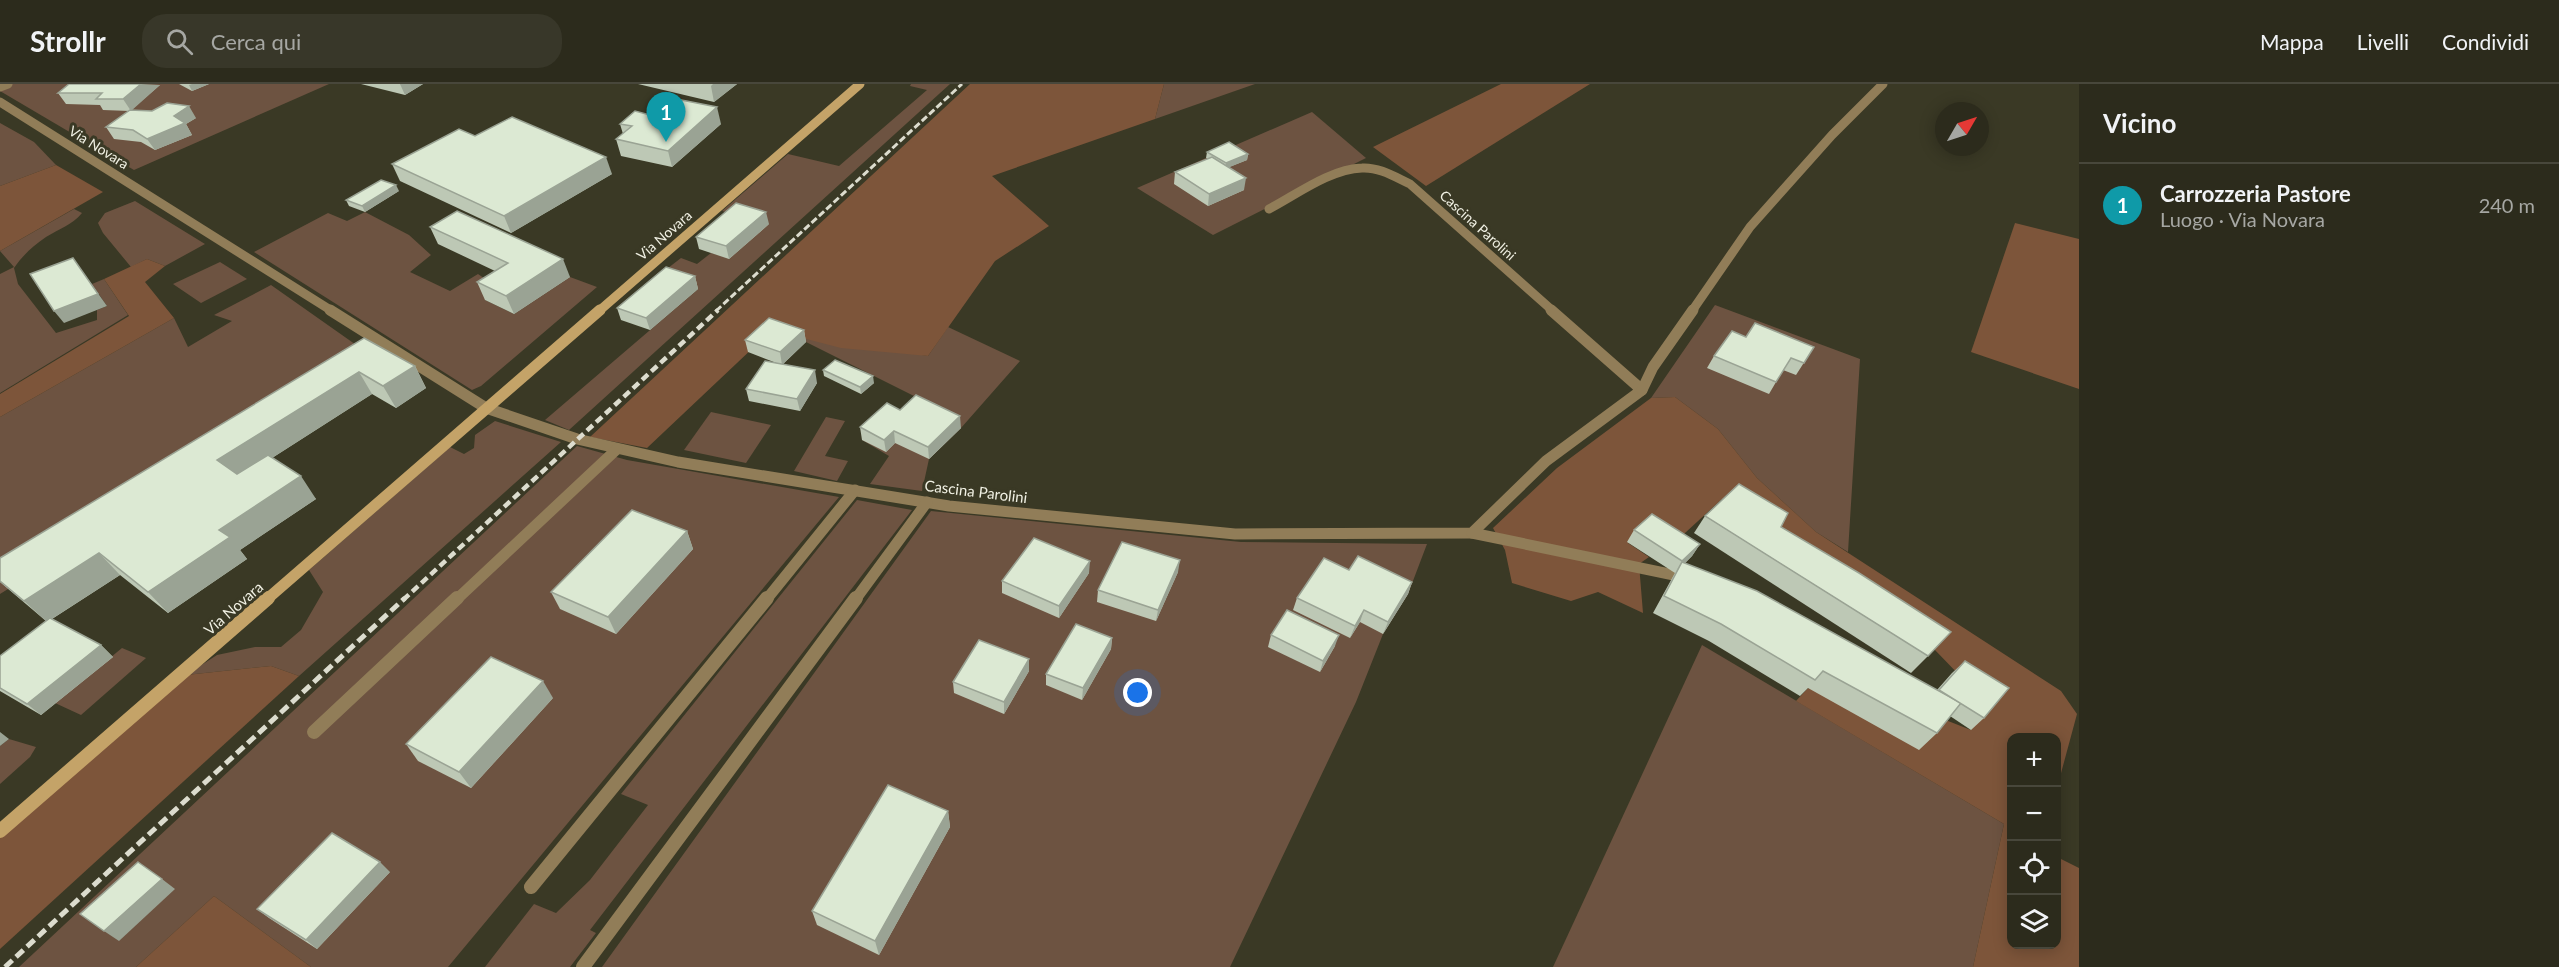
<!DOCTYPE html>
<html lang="it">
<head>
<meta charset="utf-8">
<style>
	body { margin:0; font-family:Lato,sans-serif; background:#383729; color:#f1f3f6 }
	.controls { position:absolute; right:18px; bottom:18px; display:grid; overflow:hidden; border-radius:12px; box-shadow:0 3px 15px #0003 }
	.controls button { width:54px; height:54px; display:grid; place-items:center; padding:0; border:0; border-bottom:2px solid #48473b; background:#2c2b1c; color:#f1f3f6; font:30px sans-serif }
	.compass { position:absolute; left:1935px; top:18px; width:54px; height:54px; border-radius:50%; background:#2c2b1c; box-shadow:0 3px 15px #0003; rotate:51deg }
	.you { position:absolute; left:1138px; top:609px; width:21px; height:21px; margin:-15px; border:4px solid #fff; border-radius:50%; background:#1a73e8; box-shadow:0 0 0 9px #1a73e833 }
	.badge { display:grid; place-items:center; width:39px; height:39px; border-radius:50%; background:#6cc3f2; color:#fff; font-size:20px; font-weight:700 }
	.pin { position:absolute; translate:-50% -50px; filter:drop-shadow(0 2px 3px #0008) }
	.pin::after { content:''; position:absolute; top:32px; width:21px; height:18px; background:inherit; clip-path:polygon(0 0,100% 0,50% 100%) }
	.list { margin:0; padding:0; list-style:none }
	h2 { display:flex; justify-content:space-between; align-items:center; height:78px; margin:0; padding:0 24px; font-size:26px }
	h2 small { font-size:20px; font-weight:400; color:#a6a7a3 }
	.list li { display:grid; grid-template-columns:39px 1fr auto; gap:18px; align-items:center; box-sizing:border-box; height:84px; padding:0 24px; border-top:2px solid #48473b }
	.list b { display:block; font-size:22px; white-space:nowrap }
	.list p { margin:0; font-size:20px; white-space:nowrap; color:#a6a7a3 }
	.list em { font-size:20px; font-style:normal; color:#a6a7a3 }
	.icon { flex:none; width:33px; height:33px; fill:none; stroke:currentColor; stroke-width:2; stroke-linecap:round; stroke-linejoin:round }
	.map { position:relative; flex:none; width:2079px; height:883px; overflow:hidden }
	header { display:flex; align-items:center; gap:36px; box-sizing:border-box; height:84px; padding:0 30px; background:#2c2b1c; border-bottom:2px solid #48473b }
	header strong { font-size:28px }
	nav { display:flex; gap:33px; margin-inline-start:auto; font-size:21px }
	.search { width:420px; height:54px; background:#383729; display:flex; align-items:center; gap:15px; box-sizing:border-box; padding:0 21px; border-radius:24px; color:#a6a7a3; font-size:22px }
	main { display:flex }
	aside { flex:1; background:#2c2b1c }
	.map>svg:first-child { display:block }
	.green { fill:#6d5341 }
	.forest { fill:#7d553a }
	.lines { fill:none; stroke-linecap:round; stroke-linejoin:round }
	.street-far2 { stroke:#917d58; stroke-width:9 }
	.street-far1 { stroke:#917d58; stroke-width:11 }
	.street { stroke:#917d58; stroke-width:14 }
	.secondary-far2 { stroke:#c4a368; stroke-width:9 }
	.secondary-far1 { stroke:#c4a368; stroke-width:11 }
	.secondary { stroke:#c4a368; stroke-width:14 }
	.rail-far2 { stroke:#dcdcce; stroke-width:3; stroke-dasharray:7 3; stroke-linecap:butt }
	.rail-far1 { stroke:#dcdcce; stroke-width:4.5; stroke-dasharray:8 4.5; stroke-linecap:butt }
	.rail { stroke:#dcdcce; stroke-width:5; stroke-dasharray:10 5; stroke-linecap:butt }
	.wall { fill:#bdc8b5 }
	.shaded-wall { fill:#9aa394 }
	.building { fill:#dce9d3; stroke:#9aa394; stroke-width:1.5 }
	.labels { text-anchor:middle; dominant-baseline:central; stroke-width:6; stroke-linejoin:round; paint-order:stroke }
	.far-street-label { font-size:14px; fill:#f1f1e4; stroke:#3a3925 }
	.street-label { font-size:15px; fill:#f1f1e4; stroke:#3a3925 }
</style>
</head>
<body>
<header>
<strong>Strollr</strong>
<div class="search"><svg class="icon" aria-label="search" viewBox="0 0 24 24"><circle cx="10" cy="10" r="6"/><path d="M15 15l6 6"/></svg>Cerca qui</div>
<nav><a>Mappa</a><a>Livelli</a><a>Condividi</a></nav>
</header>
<main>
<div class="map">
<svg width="2079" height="883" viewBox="0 0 2079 883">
	<rect width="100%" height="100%" fill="#3a3925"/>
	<g class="green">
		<path d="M 8,0 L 329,0 L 134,86 L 0,7 L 0,3 Z"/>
		<path d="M 911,0 L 950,0 L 569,346 L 545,336 L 698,205 L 659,191 L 681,174 L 697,180 L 711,169 L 729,174 L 768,140 L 722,127 L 788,70 L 839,82 L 927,6 L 910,2 Z"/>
		<path d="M 1164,0 L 1255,0 L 1155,35 Z"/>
		<path d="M 1312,28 L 1366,74 L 1213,151 L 1137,104 Z"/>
		<path d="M 0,39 L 34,58 L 56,81 L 0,102 Z"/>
		<path d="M 135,117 L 205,160 L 165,182 L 147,175 L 131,183 L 103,149 L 98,139 L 105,129 Z"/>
		<path d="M 74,125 L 82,129 C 72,141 59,145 46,153 C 33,162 23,171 14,184 L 18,200 L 56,249 L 97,236 L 97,226 L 107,222 L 92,200 L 104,195 L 128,231 L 0,309 L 0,190 L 14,183 L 0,167 Z"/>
		<path d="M 365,128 L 409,151 L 431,171 L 410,188 L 450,207 L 478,190 L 501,206 L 485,216 L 514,230 L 570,193 L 597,203 L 481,302 L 472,306 L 254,168 L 328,129 L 347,137 Z"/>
		<path d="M 220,178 L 247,195 L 201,219 L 173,200 Z"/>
		<path d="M 271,201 L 369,270 L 163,409 L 0,510 L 0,333 L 174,234 L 188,263 L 232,237 L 214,231 Z"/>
		<path d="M 1715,221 L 1860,275 L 1848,468 L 1816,448 L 1757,394 L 1718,345 L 1675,313 L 1651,314 Z"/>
		<path d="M 948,243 L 1020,277 L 961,344 L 929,375 L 922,407 L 870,400 L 889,372 L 862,356 L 888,332 L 940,325 L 806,258 L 772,246 L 928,272 Z"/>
		<path d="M 711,328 L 771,341 L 746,379 L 684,366 Z"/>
		<path d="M 826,333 L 845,337 L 825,372 L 848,377 L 837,397 L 794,387 Z"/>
		<path d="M 495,337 L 561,358 L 299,592 L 271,582 L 186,591 L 217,571 L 255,563 L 281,563 L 301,546 L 323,508 L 309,486 L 450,363 L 464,370 L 474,364 L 475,351 Z"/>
		<path d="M 577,362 L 627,376 L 839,413 L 448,883 L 311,883 L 214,812 L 136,883 L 19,883 Z"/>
		<path d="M 857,416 L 912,426 L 590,846 L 596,849 L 570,883 L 485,883 L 534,820 L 556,829 L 590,796 L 648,721 L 621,710 Z"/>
		<path d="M 931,427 L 1241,458 L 1427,460 L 1408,510 L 1383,550 L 1356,618 L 1230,883 L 602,883 Z"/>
		<path d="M 1702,561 L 2004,740 L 1973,883 L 1553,883 Z"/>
		<path d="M 122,564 L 146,574 L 81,631 L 55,619 Z"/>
		<path d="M 9,655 L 36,663 L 30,673 L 0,700 L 0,662 Z"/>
	</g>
	<g class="forest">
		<path d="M 970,0 L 1164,0 L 1155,35 L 992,92 L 1049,142 L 995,177 L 928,272 L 841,264 L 772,246 L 647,364 L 590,353 Z"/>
		<path d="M 1501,0 L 1590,0 L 1426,102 L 1373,63 Z"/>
		<path d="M 56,81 L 103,108 L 0,167 L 0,102 Z"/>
		<path d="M 2015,139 L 2079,155 L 2079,305 L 1971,268 Z"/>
		<path d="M 147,175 L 165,182 L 145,198 L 174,234 L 0,333 L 0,310 L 129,232 L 104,195 Z"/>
		<path d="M 1675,313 L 1718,345 L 1757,394 L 1816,448 L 2061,607 L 2077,630 L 2057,704 L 2056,654 L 2012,654 L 2012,860 L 2056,860 L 2057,773 L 2079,784 L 2079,883 L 1973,883 L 2004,740 L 1796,617 L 1808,604 L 1943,635 L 1971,646 L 1963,595 L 1934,565 L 1858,497 L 1722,415 L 1673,460 L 1628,459 L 1649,473 L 1639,480 L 1643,529 L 1598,508 L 1571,517 L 1512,499 L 1505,466 L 1493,444 L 1557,384 L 1651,314 Z"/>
		<path d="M 271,582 L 299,592 L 0,865 L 0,753 L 186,591 Z"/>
		<path d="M 214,812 L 311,883 L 136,883 Z"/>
	</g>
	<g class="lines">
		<g class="street-far2">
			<path d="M 0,3 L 8,0"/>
			<path d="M 0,18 L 332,227"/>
			<path d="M 1269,125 C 1296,111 1330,85 1362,84 C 1379,83 1395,93 1410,100 L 1553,227"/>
			<path d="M 1692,227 L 1750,143 L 1832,51 L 1883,0"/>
		</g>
		<g class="street-far1">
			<path d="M 330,226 L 486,324 L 577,355 L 678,378 L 949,422 L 1235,450 L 1472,449 L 1546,377 L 1642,306 L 1551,226"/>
			<path d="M 1642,306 L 1653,283 L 1693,226"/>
			<path d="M 1472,449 L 1674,491 L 1688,490"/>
			<path d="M 456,516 L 617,365"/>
			<path d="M 766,516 L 855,406"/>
			<path d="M 855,516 L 927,418"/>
		</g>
		<g class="street">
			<path d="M 314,648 L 457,514"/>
			<path d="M 531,803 L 767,514"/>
			<path d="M 583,883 L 856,514"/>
		</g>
		<path class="secondary-far2" d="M 599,227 L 860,0"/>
		<path class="secondary-far1" d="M 266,516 L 600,226"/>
		<path class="secondary" d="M 0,747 L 268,514"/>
		<path class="rail-far2" d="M 716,227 L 962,0"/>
		<path class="rail-far1" d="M 403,516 L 718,226"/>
		<path class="rail" d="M 5,883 L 405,514"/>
	</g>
	<g class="wall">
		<path d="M 179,0 L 209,0 L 192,7 Z"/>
		<path d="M 361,0 L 423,0 L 405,11 Z"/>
		<path d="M 638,0 L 737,0 L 714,18 Z"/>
		<path d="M 160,1 L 131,26 L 196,34 L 186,40 L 192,51 L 155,66 L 141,58 L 114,55 L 106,43 L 130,27 L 103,26 L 100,21 L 66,20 L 58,9 Z"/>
		<path d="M 650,31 L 721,40 L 672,83 L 621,72 L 616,55 L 623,50 L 620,40 Z"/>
		<path d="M 475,52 L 612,90 L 511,149 L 400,97 L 392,80 Z"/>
		<path d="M 1207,68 L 1248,70 L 1247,76 L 1229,83 L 1244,106 L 1208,122 L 1174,100 L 1175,88 L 1208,75 L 1206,74 Z"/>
		<path d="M 399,107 L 365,128 L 349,122 L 346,116 Z"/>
		<path d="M 769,140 L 729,175 L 699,165 L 696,153 Z"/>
		<path d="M 430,143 L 570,193 L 514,230 L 485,216 L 477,198 L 495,187 L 438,160 Z"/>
		<path d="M 695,192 L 698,205 L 650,246 L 621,236 L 617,224 Z"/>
		<path d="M 804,246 L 806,258 L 783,280 L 817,299 L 800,327 L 749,317 L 746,305 L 779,280 L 748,268 L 745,256 Z"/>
		<path d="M 1746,253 L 1814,263 L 1796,291 L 1783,286 L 1769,310 L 1707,284 L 1714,272 Z"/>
		<path d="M 364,254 L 415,282 L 426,304 L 396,324 L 372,310 L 272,374 L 316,415 L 240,466 L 247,475 L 168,529 L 120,491 L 52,535 L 101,561 L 113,573 L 41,631 L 0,607 L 0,572 L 46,537 L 0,498 L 0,474 Z"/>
		<path d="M 823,286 L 874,299 L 861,310 L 824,292 Z"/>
		<path d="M 900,326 L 961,344 L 929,375 L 895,359 L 886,368 L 862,356 L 860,343 Z"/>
		<path d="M 1705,432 L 1928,572 L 1911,589 L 1694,449 Z"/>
		<path d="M 1634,446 L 1700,460 L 1692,472 L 1685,479 L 1937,606 L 1952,589 L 1965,577 L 1984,634 L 1971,646 L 1950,632 L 1937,649 L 1919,666 L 1808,604 L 1800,612 L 1709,557 L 1653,529 L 1676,487 L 1675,489 L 1627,458 Z"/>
		<path d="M 687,447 L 693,465 L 616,550 L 560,525 L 551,508 Z"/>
		<path d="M 1349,486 L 1412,498 L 1408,510 L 1383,550 L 1360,538 L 1350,554 L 1293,526 L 1297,514 Z"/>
		<path d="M 1178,488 L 1156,537 L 1097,518 L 1098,506 Z"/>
		<path d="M 1089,489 L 1059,534 L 1002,509 L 1002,497 Z"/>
		<path d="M 1271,551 L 1335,562 L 1320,588 L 1268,563 Z"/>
		<path d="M 1112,554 L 1111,565 L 1082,616 L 1046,601 L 1046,590 Z"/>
		<path d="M 1029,575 L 1029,587 L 1004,630 L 954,609 L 953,598 Z"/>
		<path d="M 553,614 L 471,704 L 418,677 L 406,660 Z"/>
		<path d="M 948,727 L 950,743 L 879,871 L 817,841 L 812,827 Z"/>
		<path d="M 390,788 L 317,865 L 269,834 L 257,825 Z"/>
	</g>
	<g class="shaded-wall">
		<path d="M 141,0 L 160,1 L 131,27 L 123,15 Z"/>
		<path d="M 192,0 L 209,0 L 192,7 L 189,1 Z"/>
		<path d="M 400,0 L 423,0 L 405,11 Z"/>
		<path d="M 713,0 L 737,0 L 714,18 L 711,2 Z"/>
		<path d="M 189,22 L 196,34 L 186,40 L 192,51 L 155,66 L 147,55 L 174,32 Z"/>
		<path d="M 717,23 L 721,40 L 672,83 L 668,67 Z"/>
		<path d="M 1248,70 L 1247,76 L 1225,85 L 1226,79 Z"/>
		<path d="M 606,73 L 612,90 L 511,149 L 504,132 Z"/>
		<path d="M 1246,94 L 1244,106 L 1208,122 L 1209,110 Z"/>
		<path d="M 396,101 L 399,107 L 365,128 L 362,122 Z"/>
		<path d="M 766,128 L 769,140 L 729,175 L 726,162 Z"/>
		<path d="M 73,174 L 107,222 L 64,239 L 54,227 Z"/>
		<path d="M 563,175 L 570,193 L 514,230 L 506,212 Z"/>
		<path d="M 695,192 L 698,205 L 650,246 L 646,234 Z"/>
		<path d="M 804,246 L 806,258 L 782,281 L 780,268 Z"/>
		<path d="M 415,282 L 426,304 L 396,324 L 383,302 Z"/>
		<path d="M 815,286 L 817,299 L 800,327 L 797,315 Z"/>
		<path d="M 359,288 L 372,310 L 233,399 L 217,376 Z"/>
		<path d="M 873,292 L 874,299 L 861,310 L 860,303 Z"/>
		<path d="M 960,332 L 961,344 L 929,375 L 928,363 Z"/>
		<path d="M 894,347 L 895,359 L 886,368 L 884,356 Z"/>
		<path d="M 301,392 L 316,415 L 240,466 L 247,475 L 168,529 L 148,508 L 219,446 Z"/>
		<path d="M 687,447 L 693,465 L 616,550 L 608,533 Z"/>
		<path d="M 1700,460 L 1692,472 L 1679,485 L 1682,478 L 1675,489 L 1682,477 Z"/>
		<path d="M 99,469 L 120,491 L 47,538 L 24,517 Z"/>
		<path d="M 1180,476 L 1178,488 L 1156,537 L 1158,526 Z"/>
		<path d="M 1090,477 L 1089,489 L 1059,534 L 1059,522 Z"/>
		<path d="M 1412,498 L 1408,510 L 1383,550 L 1388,538 Z"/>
		<path d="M 1364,526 L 1360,538 L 1350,554 L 1355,542 Z"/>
		<path d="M 1339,551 L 1335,562 L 1320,588 L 1323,577 Z"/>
		<path d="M 1112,554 L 1111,565 L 1082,616 L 1083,604 Z"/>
		<path d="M 101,561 L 113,573 L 41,631 L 27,620 Z"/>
		<path d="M 1029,575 L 1029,587 L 1004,630 L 1004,618 Z"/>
		<path d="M 543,597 L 553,614 L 471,704 L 459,688 Z"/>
		<path d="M 0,648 L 9,655 L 0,662 Z"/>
		<path d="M 948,727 L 950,743 L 879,871 L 875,857 Z"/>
		<path d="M 380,778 L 390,788 L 317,865 L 306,856 Z"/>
		<path d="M 162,795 L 175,805 L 119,857 L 104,847 Z"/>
	</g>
	<g class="building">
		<path d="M 69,0 L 141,0 L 123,15 L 96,15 L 102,9 L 58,9 Z"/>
		<path d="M 671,14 L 717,23 L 668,67 L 616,55 L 632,42 L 620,40 L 635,27 L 650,31 Z"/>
		<path d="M 167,19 L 189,22 L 174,32 L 185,39 L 147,55 L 133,46 L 106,43 L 130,26 L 152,27 Z"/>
		<path d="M 512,33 L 606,73 L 504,132 L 392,80 L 459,45 L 475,52 Z"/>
		<path d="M 1229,58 L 1248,70 L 1226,79 L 1207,68 Z"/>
		<path d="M 1212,73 L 1246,94 L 1209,110 L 1175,88 Z"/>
		<path d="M 381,96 L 396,101 L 362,122 L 346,116 Z"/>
		<path d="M 736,119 L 766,128 L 726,162 L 696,153 Z"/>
		<path d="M 457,127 L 563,175 L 506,212 L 477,198 L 508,179 L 430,143 Z"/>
		<path d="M 73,174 L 98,210 L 54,227 L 30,190 Z"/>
		<path d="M 666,183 L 695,192 L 646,234 L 617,224 Z"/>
		<path d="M 769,234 L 804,246 L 780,268 L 745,256 Z"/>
		<path d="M 1755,239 L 1814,263 L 1804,279 L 1791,274 L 1776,298 L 1714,272 L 1732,247 L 1746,253 Z"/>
		<path d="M 364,254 L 415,282 L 383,302 L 359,288 L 217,376 L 237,390 L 268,371 L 301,392 L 219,446 L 230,453 L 148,508 L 99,469 L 24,517 L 0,497 L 0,474 Z"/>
		<path d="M 835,276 L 873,292 L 860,303 L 823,286 Z"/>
		<path d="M 765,277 L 815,286 L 797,315 L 746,305 Z"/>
		<path d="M 916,311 L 960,332 L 928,363 L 894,347 L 884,356 L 860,343 L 887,319 L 900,326 Z"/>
		<path d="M 1739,400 L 1788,429 L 1781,443 L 1859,489 L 1951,548 L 1928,572 L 1705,432 Z"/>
		<path d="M 632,426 L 687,447 L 608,533 L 551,508 Z"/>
		<path d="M 1652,430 L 1700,460 L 1682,477 L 1634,446 Z"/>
		<path d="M 1034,454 L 1090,477 L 1059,522 L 1002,497 Z"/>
		<path d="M 1122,458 L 1180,476 L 1158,526 L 1098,506 Z"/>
		<path d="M 1358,472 L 1412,498 L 1388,538 L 1364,526 L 1355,542 L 1297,514 L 1324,474 L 1349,486 Z"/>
		<path d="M 1682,478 L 1757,507 L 1961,619 L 1937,649 L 1823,587 L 1815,596 L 1721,540 L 1664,512 Z"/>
		<path d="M 1287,526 L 1339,551 L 1323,577 L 1271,551 Z"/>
		<path d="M 50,534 L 101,561 L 27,620 L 0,604 L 0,572 Z"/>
		<path d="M 1076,540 L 1112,554 L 1083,604 L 1046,590 Z"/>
		<path d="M 979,556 L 1029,575 L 1004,618 L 953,598 Z"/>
		<path d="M 491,573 L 543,597 L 459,688 L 406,660 Z"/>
		<path d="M 1965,577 L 2009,604 L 1984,634 L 1939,606 Z"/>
		<path d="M 888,701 L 948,727 L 875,857 L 812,827 Z"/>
		<path d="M 332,749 L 380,778 L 306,856 L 257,825 Z"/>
		<path d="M 138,778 L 162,795 L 104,847 L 80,830 Z"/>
	</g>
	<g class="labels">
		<g class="far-street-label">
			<text transform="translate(99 63) rotate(32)">Via Novara</text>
			<text transform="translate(1478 141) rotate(42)">Cascina Parolini</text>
			<text transform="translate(664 151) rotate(-41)">Via Novara</text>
		</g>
		<g class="street-label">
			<text transform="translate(976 407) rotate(7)">Cascina Parolini</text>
			<text transform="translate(233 524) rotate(-41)">Via Novara</text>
		</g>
	</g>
</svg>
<div class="controls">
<button>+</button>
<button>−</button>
<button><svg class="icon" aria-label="locate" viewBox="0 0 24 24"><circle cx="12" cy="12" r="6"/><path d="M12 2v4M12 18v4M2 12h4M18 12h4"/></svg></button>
<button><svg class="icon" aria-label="layers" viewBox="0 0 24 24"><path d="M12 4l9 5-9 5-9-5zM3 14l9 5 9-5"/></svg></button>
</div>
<svg class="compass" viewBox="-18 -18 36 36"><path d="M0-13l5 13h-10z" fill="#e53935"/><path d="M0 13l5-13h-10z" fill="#a6a7a3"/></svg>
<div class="you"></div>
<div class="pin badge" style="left:666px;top:58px;background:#0f9aa8">1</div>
</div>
<aside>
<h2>Vicino<small></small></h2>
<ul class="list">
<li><span class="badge" style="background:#0f9aa8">1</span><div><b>Carrozzeria Pastore</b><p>Luogo · Via Novara</p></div><em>240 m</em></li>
</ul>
</aside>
</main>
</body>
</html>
